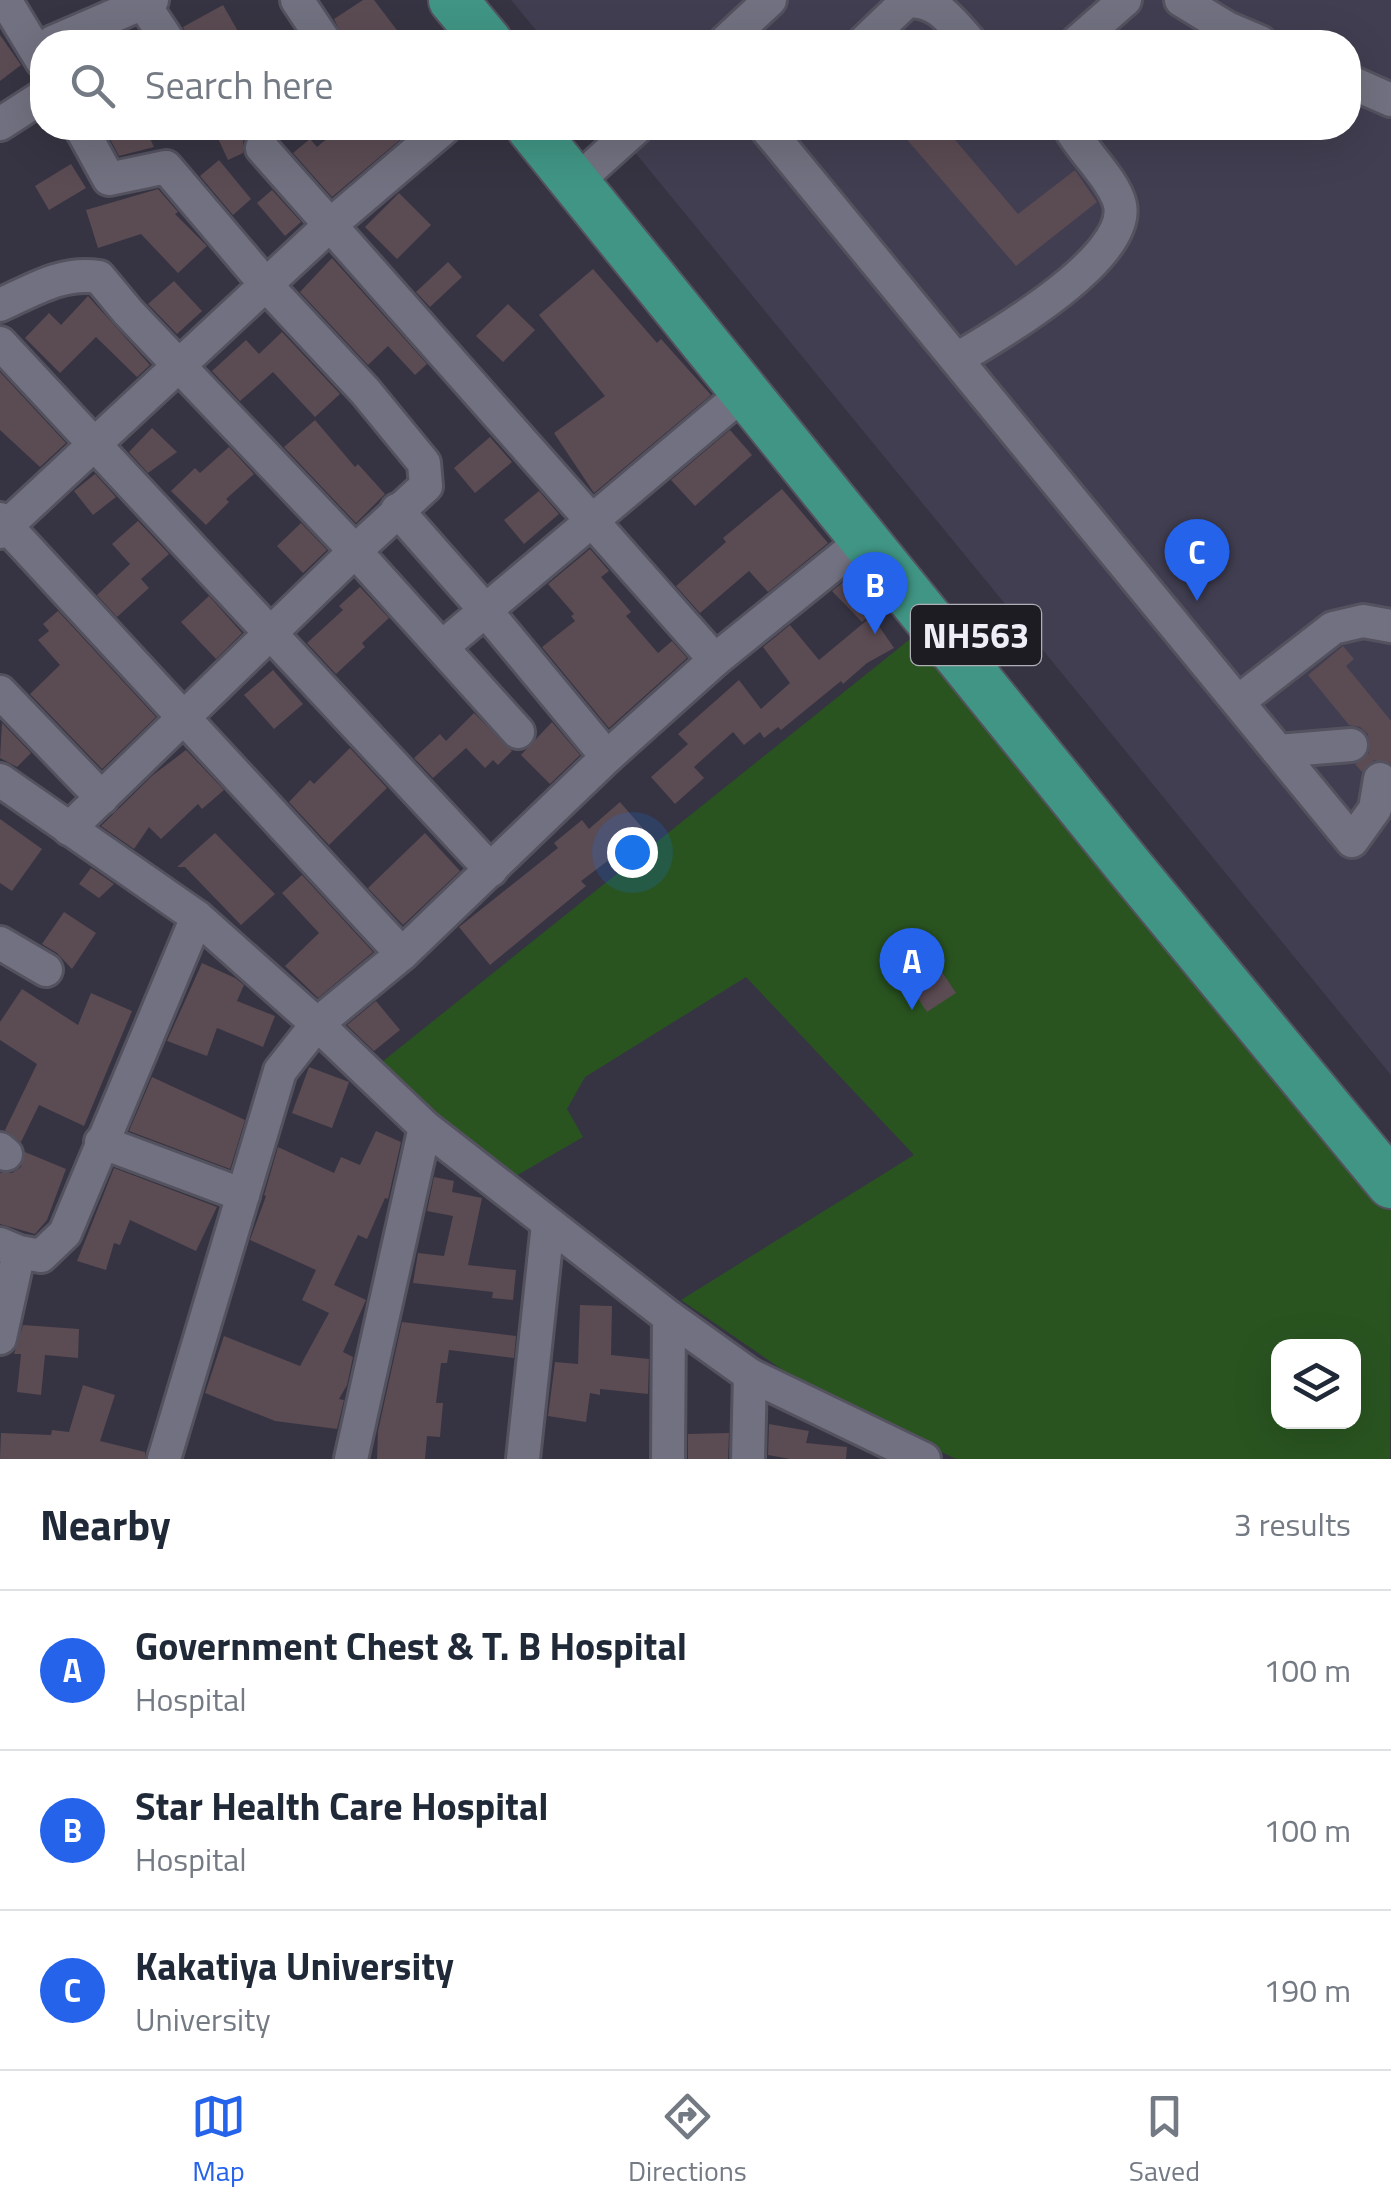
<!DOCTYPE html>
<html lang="en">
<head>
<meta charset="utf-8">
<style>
	body { margin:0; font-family:"Titillium Web",sans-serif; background:#f6f6f7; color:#1f2937 }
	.controls { position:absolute; right:30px; bottom:30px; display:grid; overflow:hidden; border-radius:20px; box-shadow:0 10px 40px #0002 }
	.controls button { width:90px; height:90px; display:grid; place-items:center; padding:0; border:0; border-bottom:2px solid #e0e1e3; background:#fff; color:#1f2937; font:50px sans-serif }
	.you { position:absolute; left:632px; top:852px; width:35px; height:35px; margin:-25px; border:8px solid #fff; border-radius:50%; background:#1a73e8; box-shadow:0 0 0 15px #1a73e833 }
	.badge { display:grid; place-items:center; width:65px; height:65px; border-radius:50%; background:#2563eb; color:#fff; font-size:32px; font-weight:700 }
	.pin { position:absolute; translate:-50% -82px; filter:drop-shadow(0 2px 5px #0008) }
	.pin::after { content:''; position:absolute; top:52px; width:35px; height:30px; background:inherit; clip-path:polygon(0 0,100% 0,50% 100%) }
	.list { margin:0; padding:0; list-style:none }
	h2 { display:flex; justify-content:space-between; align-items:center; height:130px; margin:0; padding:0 40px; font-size:42px }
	h2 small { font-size:32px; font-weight:400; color:#747a83 }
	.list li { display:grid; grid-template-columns:65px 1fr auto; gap:30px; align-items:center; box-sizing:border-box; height:160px; padding:0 40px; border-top:2px solid #e0e1e3 }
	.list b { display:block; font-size:38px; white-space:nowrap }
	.list p { margin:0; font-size:32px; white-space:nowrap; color:#747a83 }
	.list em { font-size:32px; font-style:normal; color:#747a83 }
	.icon { flex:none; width:55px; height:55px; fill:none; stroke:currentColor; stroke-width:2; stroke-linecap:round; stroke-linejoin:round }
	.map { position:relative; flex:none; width:1391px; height:1459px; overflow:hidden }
	.search { position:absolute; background:#fff; box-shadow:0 10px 40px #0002; left:30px; right:30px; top:30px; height:110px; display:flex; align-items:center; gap:25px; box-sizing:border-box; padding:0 35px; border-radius:40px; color:#747a83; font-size:38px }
	.sheet { height:610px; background:#fff }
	nav { display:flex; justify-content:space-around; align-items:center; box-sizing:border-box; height:140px; border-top:2px solid #e0e1e3; background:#fff; font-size:28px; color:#747a83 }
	nav a { display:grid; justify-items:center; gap:5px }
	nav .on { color:#2563eb }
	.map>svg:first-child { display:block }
	.built { fill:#413e51 }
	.green { fill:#295420; fill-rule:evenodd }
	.building { fill:#5b4b53 }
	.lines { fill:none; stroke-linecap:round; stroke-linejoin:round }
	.minor-casing { stroke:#54525f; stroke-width:38 }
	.highway-casing { stroke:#54525f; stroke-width:52 }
	.minor { stroke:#727181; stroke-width:32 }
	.highway { stroke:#409584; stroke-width:48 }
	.labels { text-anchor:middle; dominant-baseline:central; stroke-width:8; stroke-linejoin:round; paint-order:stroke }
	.shield { fill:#1d1c23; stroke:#b0afb7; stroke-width:2.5 }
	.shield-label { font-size:35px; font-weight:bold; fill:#efeef7 }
</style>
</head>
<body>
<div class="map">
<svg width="1391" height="1459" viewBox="0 0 1391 1459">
	<rect width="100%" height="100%" fill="#363442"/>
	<path class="built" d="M 511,0 L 1391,0 L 1391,1075 L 615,128 L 1348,128 L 1348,42 L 546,42 Z"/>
	<path class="green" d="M 914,636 L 1391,1211 L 1390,1459 L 956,1459 L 809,1388 L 681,1300 L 914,1155 L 746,977 L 585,1077 L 567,1109 L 583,1137 L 509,1180 L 382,1062 ZM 1278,1346 L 1354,1346 L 1354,1422 L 1278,1422 Z"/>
	<g class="building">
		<path d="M 363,0 L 374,0 L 406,42 L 345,42 L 334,19 Z"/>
		<path d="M 223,5 L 244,42 L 190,42 L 183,27 Z"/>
		<path d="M 0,35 L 21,65 L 0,81 Z"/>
		<path d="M 111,128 L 145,128 L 154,147 L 119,156 L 105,130 Z"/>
		<path d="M 225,128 L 257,129 L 243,141 L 243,153 L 228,160 L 216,134 Z"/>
		<path d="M 340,128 L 347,137 L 358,128 L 414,128 L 332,197 L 293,153 L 310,139 L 317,147 Z"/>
		<path d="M 897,128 L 945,128 L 1018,214 L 1075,170 L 1097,202 L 1016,266 Z"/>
		<path d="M 219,160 L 251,199 L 233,215 L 200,176 Z"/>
		<path d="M 71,164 L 86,188 L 49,210 L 35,186 Z"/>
		<path d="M 158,189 L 178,212 L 175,214 L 207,246 L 178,273 L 141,234 L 98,248 L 86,210 Z"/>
		<path d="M 272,190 L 301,222 L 285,236 L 257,203 Z"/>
		<path d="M 399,193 L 431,225 L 397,259 L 365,227 Z"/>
		<path d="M 332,258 L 427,364 L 415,375 L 388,346 L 368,365 L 300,292 Z"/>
		<path d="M 448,262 L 462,277 L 430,307 L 416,292 Z"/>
		<path d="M 593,269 L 657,343 L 661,339 L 711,395 L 594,493 L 554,433 L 605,396 L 539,315 Z"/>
		<path d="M 174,281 L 202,311 L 177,334 L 148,304 Z"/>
		<path d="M 88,296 L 150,365 L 137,377 L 96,337 L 60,373 L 25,338 L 49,313 L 61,325 Z"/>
		<path d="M 508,304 L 535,330 L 503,362 L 476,336 Z"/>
		<path d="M 282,332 L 340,394 L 315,417 L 273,372 L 240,401 L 212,371 L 246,340 L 259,354 Z"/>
		<path d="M 0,372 L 66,443 L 40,467 L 0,430 Z"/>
		<path d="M 315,420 L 355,467 L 358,464 L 385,494 L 356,523 L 284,447 Z"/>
		<path d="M 152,428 L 177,452 L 148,473 L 129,452 Z"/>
		<path d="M 730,430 L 752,455 L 695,506 L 671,480 Z"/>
		<path d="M 490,437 L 512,462 L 475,493 L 454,468 Z"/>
		<path d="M 229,447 L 254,474 L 226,499 L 229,502 L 206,525 L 171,491 L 195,468 L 200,473 Z"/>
		<path d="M 95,474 L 116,497 L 93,515 L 74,491 Z"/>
		<path d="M 782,489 L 828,543 L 768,592 L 749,571 L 700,613 L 676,586 L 726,542 L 723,538 Z"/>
		<path d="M 539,491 L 559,514 L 524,544 L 504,520 Z"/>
		<path d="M 138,521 L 169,554 L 141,579 L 149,588 L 117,617 L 97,595 L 130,564 L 112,544 Z"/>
		<path d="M 301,523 L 327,550 L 303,573 L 277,546 Z"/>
		<path d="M 590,549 L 609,571 L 601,577 L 631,612 L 626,616 L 658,653 L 672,641 L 687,658 L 609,728 L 542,647 L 575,621 L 571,616 L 574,614 L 548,584 Z"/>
		<path d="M 853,574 L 881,604 L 862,622 L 832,591 Z"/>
		<path d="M 360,587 L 389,618 L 362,643 L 365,647 L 336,674 L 307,643 L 343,610 L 339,606 Z"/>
		<path d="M 209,596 L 242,633 L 216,659 L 181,622 Z"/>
		<path d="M 58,611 L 156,717 L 102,769 L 30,694 L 60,665 L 38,640 L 49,631 L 43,624 Z"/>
		<path d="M 872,616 L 894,648 L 867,663 L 843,684 L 841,681 L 781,730 L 778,727 L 764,738 L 760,732 L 744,745 L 733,732 L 694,767 L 704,778 L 675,804 L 651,777 L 688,744 L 678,734 L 739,680 L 761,709 L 790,683 L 763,647 L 790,625 L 819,660 Z"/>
		<path d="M 1343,646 L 1354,659 L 1346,666 L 1391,721 L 1391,763 L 1374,760 L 1362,772 L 1355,764 L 1369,753 L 1368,734 L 1360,727 L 1349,725 L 1308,675 Z"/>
		<path d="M 273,670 L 303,704 L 274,729 L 244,695 Z"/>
		<path d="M 474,713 L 512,751 L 498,765 L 493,760 L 485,768 L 466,748 L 433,778 L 414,758 L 440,734 L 446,741 Z"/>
		<path d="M 552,722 L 580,755 L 550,784 L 521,755 Z"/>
		<path d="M 2,723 L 31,753 L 17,767 L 0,758 Z"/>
		<path d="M 350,748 L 387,788 L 329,845 L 289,802 L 310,780 L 314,784 Z"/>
		<path d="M 186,750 L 224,790 L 202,809 L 198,804 L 161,839 L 149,827 L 134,849 L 101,826 L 153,775 Z"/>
		<path d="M 620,802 L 646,832 L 581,881 L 586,886 L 490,965 L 459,927 L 558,848 L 554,843 L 582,820 L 589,829 Z"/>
		<path d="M 0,819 L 42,849 L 12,891 L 0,883 Z"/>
		<path d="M 215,833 L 275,894 L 241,925 L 185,867 L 177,867 Z"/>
		<path d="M 425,833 L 460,871 L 403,925 L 368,888 Z"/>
		<path d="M 91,868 L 114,884 L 99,898 L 79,884 Z"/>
		<path d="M 302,875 L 373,952 L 318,998 L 285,966 L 319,933 L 282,893 Z"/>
		<path d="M 64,912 L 96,933 L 72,969 L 57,953 L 42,944 Z"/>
		<path d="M 914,930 L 956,993 L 927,1012 L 885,949 Z"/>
		<path d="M 202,963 L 235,978 L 244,985 L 237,1001 L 275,1016 L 263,1047 L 217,1028 L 207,1056 L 167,1041 Z"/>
		<path d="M 22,989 L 78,1025 L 91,993 L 132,1011 L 84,1126 L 39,1105 L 21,1142 L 5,1130 L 37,1064 L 0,1040 L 0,1022 Z"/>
		<path d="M 376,1001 L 400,1030 L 374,1051 L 347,1025 Z"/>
		<path d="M 309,1067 L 349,1082 L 332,1128 L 292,1113 Z"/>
		<path d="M 152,1077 L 245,1120 L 230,1169 L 129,1131 Z"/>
		<path d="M 376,1131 L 401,1142 L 388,1199 L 385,1198 L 367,1239 L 358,1235 L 334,1285 L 366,1300 L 343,1352 L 353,1357 L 347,1385 L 339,1399 L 344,1400 L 337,1429 L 275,1421 L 205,1393 L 224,1336 L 300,1366 L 329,1313 L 302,1300 L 316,1270 L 250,1240 L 266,1196 L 264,1195 L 278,1147 L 334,1173 L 341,1157 L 360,1165 Z"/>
		<path d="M 25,1152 L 66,1169 L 47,1220 L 35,1234 L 0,1224 L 0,1173 L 12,1173 L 21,1167 Z"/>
		<path d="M 114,1168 L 217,1207 L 196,1251 L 130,1220 L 120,1245 L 114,1243 L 106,1270 L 77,1261 Z"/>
		<path d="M 434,1177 L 454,1181 L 452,1192 L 482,1198 L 468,1265 L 516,1270 L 513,1300 L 492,1298 L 493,1292 L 413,1283 L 418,1253 L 444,1256 L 453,1216 L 427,1211 Z"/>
		<path d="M 580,1305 L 612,1306 L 611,1355 L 649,1359 L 648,1394 L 600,1389 L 600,1395 L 590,1393 L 586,1422 L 548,1416 L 555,1362 L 578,1364 Z"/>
		<path d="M 402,1322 L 516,1336 L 514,1358 L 449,1350 L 447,1363 L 441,1363 L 436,1403 L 443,1403 L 440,1437 L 427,1436 L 425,1459 L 377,1459 L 378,1431 Z"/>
		<path d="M 23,1325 L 79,1329 L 78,1358 L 45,1355 L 41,1395 L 17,1392 L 21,1354 L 14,1354 Z"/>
		<path d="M 83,1385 L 115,1395 L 100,1441 L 145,1452 L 145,1459 L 0,1459 L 1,1433 L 51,1435 L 52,1430 L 69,1432 Z"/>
		<path d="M 769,1424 L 809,1431 L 806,1443 L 847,1447 L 846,1459 L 790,1459 L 768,1455 Z"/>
		<path d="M 729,1433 L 728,1459 L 688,1459 L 688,1434 Z"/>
	</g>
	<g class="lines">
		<defs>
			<g id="minor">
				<path d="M 5,0 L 42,61"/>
				<path d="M 152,0 L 143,3 L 169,42"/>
				<path d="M 297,0 L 325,42"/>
				<path d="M 1181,0 L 1227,28 L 1260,42"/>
				<path d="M 53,42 L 143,3"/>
				<path d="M 725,42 L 770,0"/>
				<path d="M 864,42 L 907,1 C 938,0 951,21 970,42"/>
				<path d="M 1077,42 L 1125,0"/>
				<path d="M 1348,81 L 1391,100"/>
				<path d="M 0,124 L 42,97"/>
				<path d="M 81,128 L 109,179 L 166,167 L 267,286 L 365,391 L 424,463 L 426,486 L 355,551 L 518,732"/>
				<path d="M 766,128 L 1352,841 L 1375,809 L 1380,779"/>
				<path d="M 262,148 L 715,660"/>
				<path d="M 576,182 L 636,128"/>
				<path d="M 0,305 C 33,290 63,271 99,277 L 128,312 L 355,551 L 69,829"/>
				<path d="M 0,343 L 491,870"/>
				<path d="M 957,359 C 996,336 1131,258 1120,205 C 1115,181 1082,151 1070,128"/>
				<path d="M 397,510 L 486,611 L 607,757"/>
				<path d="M 0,519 L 402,954"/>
				<path d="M 0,532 L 329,226 L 444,128"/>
				<path d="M 442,647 L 746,391"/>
				<path d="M 0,692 L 102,798"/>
				<path d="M 1239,701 L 1333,628 L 1363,621 L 1391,626"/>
				<path d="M 1278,751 L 1351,745"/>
				<path d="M 0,780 L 197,917 L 317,1024 L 425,1127 L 669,1317 L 750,1375 L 924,1459"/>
				<path d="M 0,943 L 46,970"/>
				<path d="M 101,1142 L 243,1195"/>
				<path d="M 0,1149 L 6,1154"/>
				<path d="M 0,1244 L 19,1252 L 41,1256 L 65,1233 L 197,917"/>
				<path d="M 0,1338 L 19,1252"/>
				<path d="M 164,1459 L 280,1071 L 317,1024 L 402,954 L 607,757 L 715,660 L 866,538"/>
				<path d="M 351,1459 L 425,1127"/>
				<path d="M 523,1459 L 548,1224"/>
				<path d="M 668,1459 L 669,1317"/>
				<path d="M 748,1459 L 750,1375"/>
			</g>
			<g id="highway">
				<path d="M 453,0 L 488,42"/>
				<path d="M 531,128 L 1131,869 L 1391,1184"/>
			</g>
		</defs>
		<use href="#minor" class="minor-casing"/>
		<use href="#highway" class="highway-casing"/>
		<use href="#minor" class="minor"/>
		<use href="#highway" class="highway"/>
	</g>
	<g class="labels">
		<rect class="shield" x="911" y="605" width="130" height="60" rx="8"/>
		<g class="shield-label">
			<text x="976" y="635">NH563</text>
		</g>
	</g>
</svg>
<div class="controls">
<button><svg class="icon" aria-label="layers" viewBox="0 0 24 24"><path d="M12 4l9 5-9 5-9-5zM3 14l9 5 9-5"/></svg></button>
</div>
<div class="you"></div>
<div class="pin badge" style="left:912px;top:1010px">A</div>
<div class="pin badge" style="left:875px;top:634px">B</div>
<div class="pin badge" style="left:1197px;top:601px">C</div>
<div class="search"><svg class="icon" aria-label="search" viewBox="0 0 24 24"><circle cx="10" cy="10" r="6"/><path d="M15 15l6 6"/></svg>Search here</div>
</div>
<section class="sheet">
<h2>Nearby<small>3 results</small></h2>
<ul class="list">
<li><span class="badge">A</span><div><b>Government Chest &amp; T. B Hospital</b><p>Hospital</p></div><em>100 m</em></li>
<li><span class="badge">B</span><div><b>Star Health Care Hospital</b><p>Hospital</p></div><em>100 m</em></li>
<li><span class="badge">C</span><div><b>Kakatiya University</b><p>University</p></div><em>190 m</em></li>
</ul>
</section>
<nav>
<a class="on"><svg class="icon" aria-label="map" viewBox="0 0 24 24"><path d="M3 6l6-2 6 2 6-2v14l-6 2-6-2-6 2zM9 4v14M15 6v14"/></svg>Map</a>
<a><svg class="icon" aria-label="directions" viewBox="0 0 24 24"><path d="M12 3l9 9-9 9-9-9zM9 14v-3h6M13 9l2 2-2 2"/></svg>Directions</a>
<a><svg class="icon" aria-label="saved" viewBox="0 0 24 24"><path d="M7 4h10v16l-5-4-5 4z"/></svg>Saved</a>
</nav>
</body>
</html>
